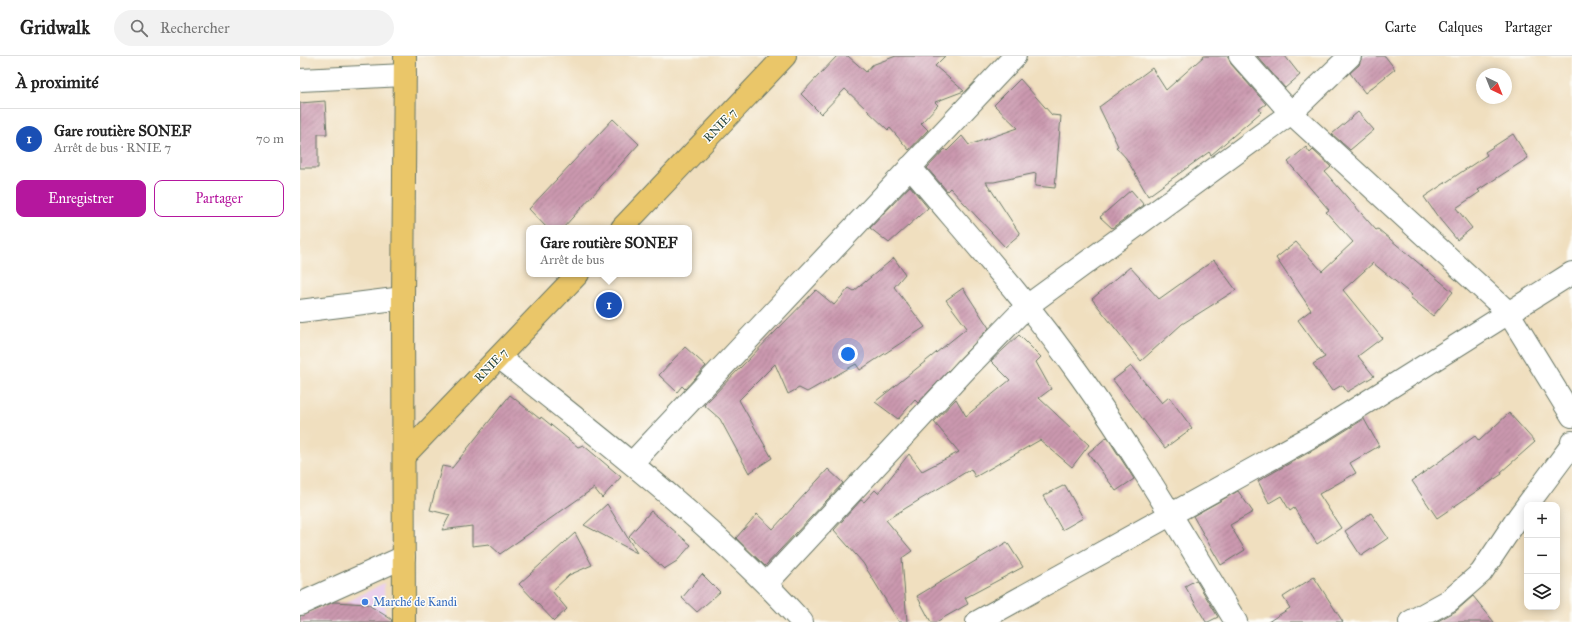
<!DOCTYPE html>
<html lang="fr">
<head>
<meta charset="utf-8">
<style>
	body { margin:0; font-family:"IM FELL Great Primer",serif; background:#f2f2f2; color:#222 }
	.controls { position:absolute; right:12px; bottom:12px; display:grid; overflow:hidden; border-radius:8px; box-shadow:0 2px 10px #0003 }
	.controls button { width:36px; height:36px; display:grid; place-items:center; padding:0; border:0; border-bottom:1px solid #e0e0e0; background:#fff; color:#222; font:20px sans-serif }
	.compass { position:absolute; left:1176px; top:12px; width:36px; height:36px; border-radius:50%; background:#fff; box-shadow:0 2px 10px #0003; rotate:137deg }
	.you { position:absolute; left:548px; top:298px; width:14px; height:14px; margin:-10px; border:3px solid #fff; border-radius:50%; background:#1a73e8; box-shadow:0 0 0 6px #1a73e833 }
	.badge { display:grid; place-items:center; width:26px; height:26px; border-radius:50%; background:#b5179e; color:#fff; font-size:13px; font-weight:700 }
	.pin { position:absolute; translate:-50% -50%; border:2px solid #fff; box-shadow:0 1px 4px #0006 }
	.popup { position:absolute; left:226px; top:169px; width:166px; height:52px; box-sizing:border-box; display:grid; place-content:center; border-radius:8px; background:#fff; filter:drop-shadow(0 1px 3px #0005); font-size:13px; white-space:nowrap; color:#767676 }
	.popup b { font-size:15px; color:#222 }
	.popup::after { content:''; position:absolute; left:50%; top:100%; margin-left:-8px; border:8px solid transparent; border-top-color:#fff }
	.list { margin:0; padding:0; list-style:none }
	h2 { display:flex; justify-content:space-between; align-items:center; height:52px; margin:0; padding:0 16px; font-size:17px }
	h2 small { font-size:13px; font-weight:400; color:#767676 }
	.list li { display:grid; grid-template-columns:26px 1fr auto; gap:12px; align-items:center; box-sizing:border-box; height:60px; padding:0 16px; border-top:1px solid #e0e0e0 }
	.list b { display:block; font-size:15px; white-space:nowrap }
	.list p { margin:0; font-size:13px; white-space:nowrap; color:#767676 }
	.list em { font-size:13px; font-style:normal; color:#767676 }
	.actions { display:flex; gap:8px; padding:12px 16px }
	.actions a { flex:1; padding:9px 0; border:1px solid #b5179e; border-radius:8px; text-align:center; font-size:14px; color:#b5179e }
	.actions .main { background:#b5179e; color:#fff }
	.icon { flex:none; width:22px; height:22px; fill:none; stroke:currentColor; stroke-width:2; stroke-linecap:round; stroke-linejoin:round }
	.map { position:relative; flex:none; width:1272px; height:566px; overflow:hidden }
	header { display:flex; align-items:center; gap:24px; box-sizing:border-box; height:56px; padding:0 20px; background:#fff; border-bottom:1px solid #e0e0e0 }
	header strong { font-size:19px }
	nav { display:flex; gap:22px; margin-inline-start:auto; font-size:14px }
	.search { width:280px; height:36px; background:#f2f2f2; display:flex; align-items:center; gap:10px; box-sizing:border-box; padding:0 14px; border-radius:22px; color:#767676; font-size:15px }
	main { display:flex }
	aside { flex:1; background:#fff }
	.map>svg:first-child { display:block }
	.built { fill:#ead1ec }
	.building { fill:url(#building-hatch) }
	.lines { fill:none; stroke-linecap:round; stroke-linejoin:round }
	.minor-casing { stroke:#687665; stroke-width:24 }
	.major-casing { stroke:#687665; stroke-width:24 }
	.minor { stroke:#fff; stroke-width:22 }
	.major { stroke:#eac669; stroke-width:22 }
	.shop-dot { fill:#3f7fe0; stroke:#fdfcf7; stroke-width:1.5 }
	.labels { text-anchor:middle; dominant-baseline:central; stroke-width:3; stroke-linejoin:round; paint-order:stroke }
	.street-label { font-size:12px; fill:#1f3d34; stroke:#fdfcf7 }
	.shop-label { font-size:12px; fill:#366cbe; stroke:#fdfcf7; text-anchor:start }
</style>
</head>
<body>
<header>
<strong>Gridwalk</strong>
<div class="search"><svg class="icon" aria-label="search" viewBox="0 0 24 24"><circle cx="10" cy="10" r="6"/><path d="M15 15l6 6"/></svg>Rechercher</div>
<nav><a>Carte</a><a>Calques</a><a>Partager</a></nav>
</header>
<main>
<aside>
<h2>À proximité<small></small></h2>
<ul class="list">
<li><span class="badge" style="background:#1a4fb4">1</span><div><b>Gare routière SONEF</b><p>Arrêt de bus · RNIE 7</p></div><em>70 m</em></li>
</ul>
<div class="actions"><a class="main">Enregistrer</a><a>Partager</a></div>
</aside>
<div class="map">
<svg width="1272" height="566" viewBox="0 0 1272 566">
	<defs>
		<pattern id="building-hatch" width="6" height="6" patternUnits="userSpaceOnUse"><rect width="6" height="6" fill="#cb98af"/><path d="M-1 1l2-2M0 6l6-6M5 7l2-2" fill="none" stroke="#a47d8f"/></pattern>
	</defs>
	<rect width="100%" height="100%" fill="#fdfcf7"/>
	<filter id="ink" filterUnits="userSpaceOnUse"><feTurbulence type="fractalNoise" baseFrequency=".025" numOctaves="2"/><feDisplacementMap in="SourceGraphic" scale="8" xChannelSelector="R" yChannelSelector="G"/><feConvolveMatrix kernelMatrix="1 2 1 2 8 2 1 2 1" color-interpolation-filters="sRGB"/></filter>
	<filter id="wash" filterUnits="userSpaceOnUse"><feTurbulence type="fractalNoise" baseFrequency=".012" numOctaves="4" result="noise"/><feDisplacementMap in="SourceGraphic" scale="16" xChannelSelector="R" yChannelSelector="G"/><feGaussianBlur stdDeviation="0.9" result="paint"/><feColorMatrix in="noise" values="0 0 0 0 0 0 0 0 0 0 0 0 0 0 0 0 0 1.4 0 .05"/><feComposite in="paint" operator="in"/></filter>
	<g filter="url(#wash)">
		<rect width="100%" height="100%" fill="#f0dfbf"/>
		<path class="built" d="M 84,527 L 85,566 L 8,566 Z"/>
		<g id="blocks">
			<g class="building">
				<path d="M 537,0 L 548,0 L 566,16 L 572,9 L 596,0 L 645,0 L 635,10 L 664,35 L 635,46 L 638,49 L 621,67 L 628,74 L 609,94 L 590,72 L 588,74 L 545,33 L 521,58 L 501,38 Z"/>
				<path d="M 904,0 L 928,0 L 931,8 L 966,48 L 959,53 L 961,56 L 911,99 L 909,96 L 848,140 L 826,102 L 816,91 L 818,90 L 799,51 L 852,12 L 866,34 Z"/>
				<path d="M 957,0 L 985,0 L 1000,19 L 985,32 Z"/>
				<path d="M 1062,0 L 1085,0 L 1095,13 L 1065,37 L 1050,17 L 1059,9 Z"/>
				<path d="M 720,23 L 752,59 L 761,60 L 755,132 L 735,130 L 736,117 L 694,126 L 686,126 L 720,178 L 705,191 L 650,132 L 647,135 L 627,112 L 645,93 L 647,95 L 662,80 L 669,89 L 718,72 L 694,49 Z"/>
				<path d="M 25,45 L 27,78 L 18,78 L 18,112 L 0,112 L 0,47 Z"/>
				<path d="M 1058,56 L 1074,74 L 1050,94 L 1032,78 Z"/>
				<path d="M 313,63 L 339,88 L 263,172 L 247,172 L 229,153 Z"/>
				<path d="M 1213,78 L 1228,102 L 1178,134 L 1180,136 L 1156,152 L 1172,172 L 1157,184 L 1138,161 L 1124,141 L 1187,99 L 1185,96 Z"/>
				<path d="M 1006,91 L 1010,97 L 1013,94 L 1031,111 L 1025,116 L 1076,174 L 1078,173 L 1153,236 L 1133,260 L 1110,241 L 1112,239 L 1073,207 L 1043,234 L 1082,282 L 1058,300 L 1074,320 L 1047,336 L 1042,329 L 1032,335 L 1013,308 L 1025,301 L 998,264 L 1011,254 L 976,202 L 996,186 L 1022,215 L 1053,186 L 1026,156 L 1029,154 L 988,106 Z"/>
				<path d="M 610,130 L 628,152 L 589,187 L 570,172 Z"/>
				<path d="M 831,134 L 844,149 L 812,172 L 800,161 Z"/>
				<path d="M 594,202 L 605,218 L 594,231 L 625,271 L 560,314 L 556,308 L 507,336 L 499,332 L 488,338 L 475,308 L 439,344 L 472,402 L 449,417 L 420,363 L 404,349 L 516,234 L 534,249 L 549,232 L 554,235 Z"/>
				<path d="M 914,204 L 936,234 L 882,268 L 841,305 L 792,243 L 830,211 L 859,243 Z"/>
				<path d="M 663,232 L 689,272 L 618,347 L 615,344 L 598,363 L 575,346 L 667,272 L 646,244 Z"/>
				<path d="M 719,279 L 741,301 L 736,306 L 751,333 L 739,342 L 789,389 L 772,411 L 740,384 L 675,421 L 671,413 L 586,464 L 612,495 L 602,502 L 607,566 L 599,566 L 563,507 L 534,474 L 561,444 L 564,446 L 575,434 L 578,437 L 609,398 L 622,415 L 659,396 L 634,366 L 656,343 L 666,360 L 710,324 L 691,305 Z"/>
				<path d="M 385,291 L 406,310 L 385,333 L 382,330 L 377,336 L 359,319 Z"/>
				<path d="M 831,310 L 862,347 L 869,341 L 892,372 L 865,392 L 813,324 Z"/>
				<path d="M 210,339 L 240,363 L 241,361 L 278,391 L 283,389 L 321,421 L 302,442 L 294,432 L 200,498 L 189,488 L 172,490 L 172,470 L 142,474 L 150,459 L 130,454 L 142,410 L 152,412 Z"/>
				<path d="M 1209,357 L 1235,386 L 1201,416 L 1202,418 L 1137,462 L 1112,425 L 1175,380 L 1179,385 Z"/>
				<path d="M 1064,363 L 1079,390 L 1050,407 L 1056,417 L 1019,438 L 1041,472 L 1017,488 L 994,452 L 990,455 L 981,440 L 969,447 L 958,425 L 1022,389 Z"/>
				<path d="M 807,381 L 834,423 L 816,435 L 788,397 Z"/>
				<path d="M 528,413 L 543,427 L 465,510 L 436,482 L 457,458 L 473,473 Z"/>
				<path d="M 765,429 L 783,462 L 762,474 L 743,440 Z"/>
				<path d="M 938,435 L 953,456 L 930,469 L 945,494 L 921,509 L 893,460 Z"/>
				<path d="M 307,448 L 337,497 L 284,469 Z"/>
				<path d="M 351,455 L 391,489 L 377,505 L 364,513 L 329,480 Z"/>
				<path d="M 1071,457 L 1088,482 L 1061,500 L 1045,475 Z"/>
				<path d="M 275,477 L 292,509 L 269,519 L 252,535 L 267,553 L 254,565 L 219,528 Z"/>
				<path d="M 707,486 L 723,511 L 665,542 L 668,548 L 636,566 L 631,566 L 617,540 Z"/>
				<path d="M 402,518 L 420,536 L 397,556 L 382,542 Z"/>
				<path d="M 1014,521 L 1043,566 L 968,566 L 990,552 L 983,541 Z"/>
				<path d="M 896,524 L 918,561 L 908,566 L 906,566 L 885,530 Z"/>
				<path d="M 1173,540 L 1194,566 L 1136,566 L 1156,555 Z"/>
				<path d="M 34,546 L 67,548 L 91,563 L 92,566 L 0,566 L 0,560 Z"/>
			</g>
		</g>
	</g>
	<g filter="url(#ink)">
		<use href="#blocks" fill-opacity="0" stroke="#687665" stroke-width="1"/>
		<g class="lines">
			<defs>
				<g id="minor">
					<path d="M 940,0 L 991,57 L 1208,256 L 1272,360"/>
					<path d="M 0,24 L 105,19"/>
					<path d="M 610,111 C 668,180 729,247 781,321 C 837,400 886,484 936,566"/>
					<path d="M 0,255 L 103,242"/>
					<path d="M 199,301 C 303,384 413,468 502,566"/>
					<path d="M 332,407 L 715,0"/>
					<path d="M 467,527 L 666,313 L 727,250 L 991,57 L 1050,0"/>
					<path d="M 0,548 L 104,501"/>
					<path d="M 677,566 L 1016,378 L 1272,217"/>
					<path d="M 1110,566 L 1150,544 L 1181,517 L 1219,460 L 1272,389 L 1272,386"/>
				</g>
				<g id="major">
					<path d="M 322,172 L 485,0"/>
					<path d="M 104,400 L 278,218"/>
					<path d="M 104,566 L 103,242 L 105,0"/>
				</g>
			</defs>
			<use href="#minor" class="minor-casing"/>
			<use href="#major" class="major-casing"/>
			<use href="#minor" class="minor"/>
			<use href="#major" class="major"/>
		</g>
	</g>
	<circle class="shop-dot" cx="65" cy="546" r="4"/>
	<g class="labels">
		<g class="street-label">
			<text transform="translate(420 69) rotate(-46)">RNIE 7</text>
			<text transform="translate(191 309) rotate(-46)">RNIE 7</text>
		</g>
		<g class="shop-label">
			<text x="73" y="546">Marché de Kandi</text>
		</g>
	</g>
</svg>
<div class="controls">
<button>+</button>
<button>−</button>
<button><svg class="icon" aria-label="layers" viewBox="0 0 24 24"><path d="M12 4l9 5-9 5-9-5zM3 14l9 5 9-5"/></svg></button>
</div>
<svg class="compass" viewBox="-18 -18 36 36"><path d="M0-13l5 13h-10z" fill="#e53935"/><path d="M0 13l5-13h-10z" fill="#767676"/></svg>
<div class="you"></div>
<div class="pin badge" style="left:309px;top:249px;background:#1a4fb4">1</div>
<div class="popup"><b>Gare routière SONEF</b>Arrêt de bus</div>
</div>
</main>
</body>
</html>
